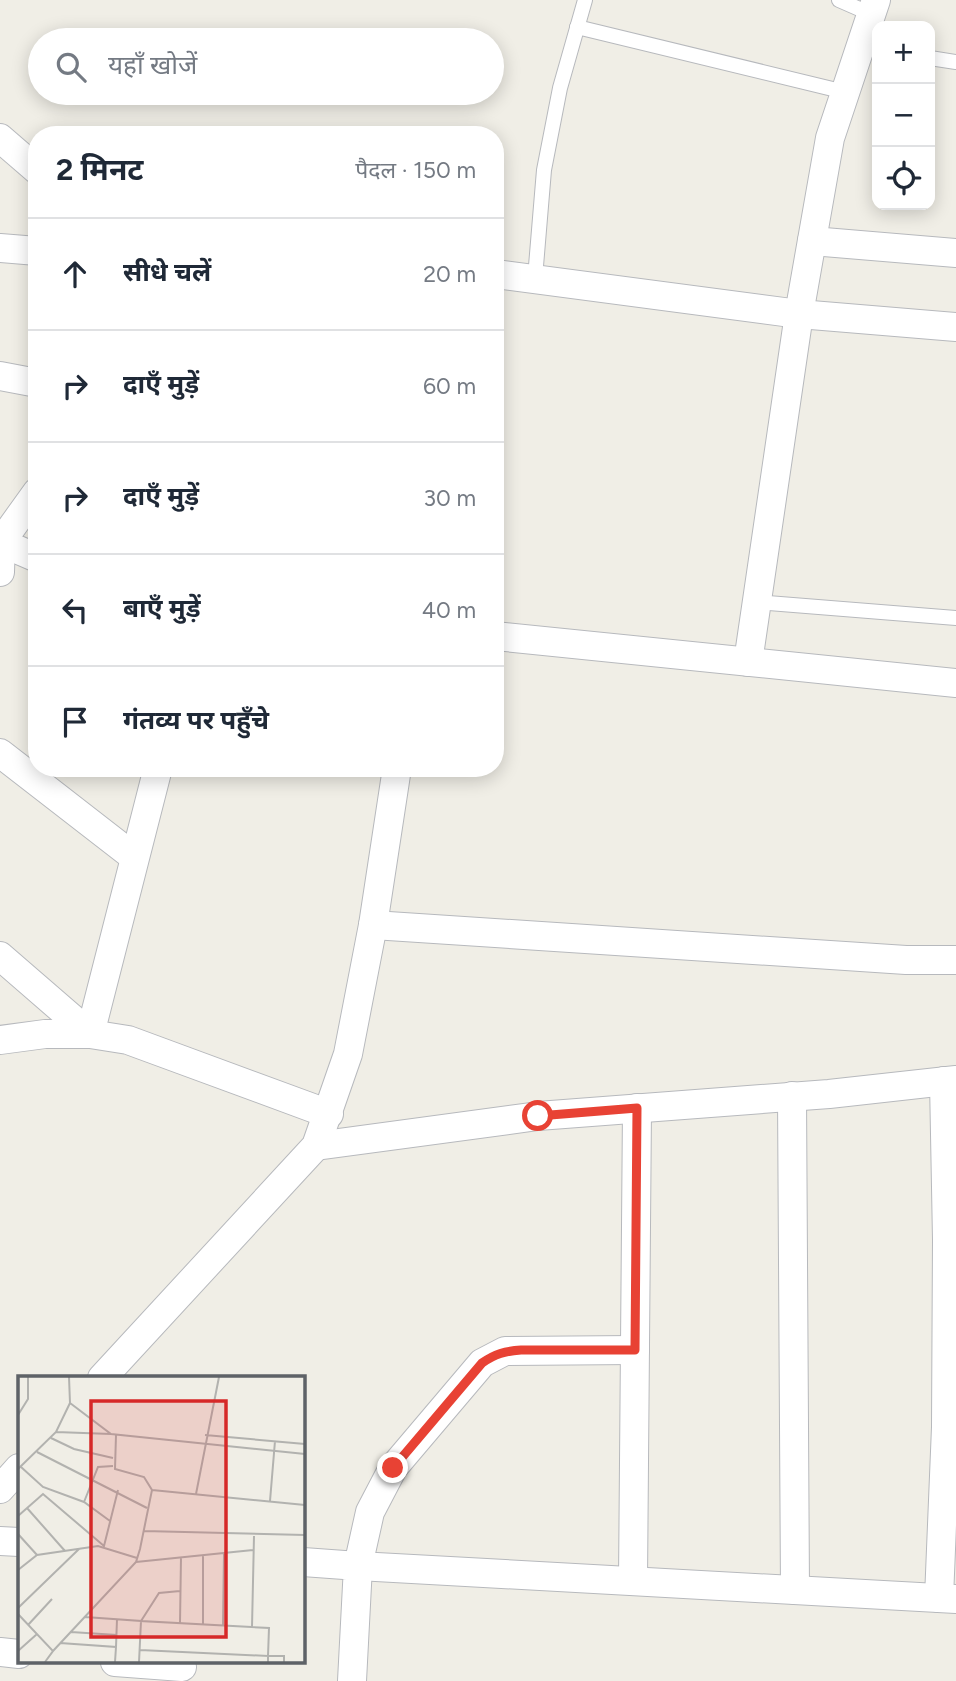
<!DOCTYPE html>
<html lang="hi">
<head>
<meta charset="utf-8">
<style>
	body { margin:0; font-family:Figtree,"Noto Sans Devanagari",sans-serif; background:#f6f6f7; color:#1f2937 }
	.controls { position:absolute; right:21px; top:21px; display:grid; overflow:hidden; border-radius:14px; box-shadow:0 4px 18px #0003 }
	.controls button { width:63px; height:63px; display:grid; place-items:center; padding:0; border:0; border-bottom:2px solid #e0e1e3; background:#fff; color:#1f2937; font:35px sans-serif }
	.stop { position:absolute; width:21px; height:21px; margin:-16px; border:5px solid #e84234; border-radius:50%; background:#fff }
	.stop.end { background:#e84234; border-color:#fff; box-shadow:0 2px 7px #0008 }
	.list { margin:0; padding:0; list-style:none }
	h2 { display:flex; justify-content:space-between; align-items:center; height:91px; margin:0; padding:0 28px; font-size:30px }
	h2 small { font-size:23px; font-weight:400; color:#747a83 }
	.list li { display:grid; grid-template-columns:46px 1fr auto; gap:21px; align-items:center; box-sizing:border-box; height:112px; padding:0 28px; border-top:2px solid #e0e1e3 }
	.list b { display:block; font-size:26px; white-space:nowrap }
	.list em { font-size:23px; font-style:normal; color:#747a83 }
	.icon { flex:none; width:38px; height:38px; fill:none; stroke:currentColor; stroke-width:2; stroke-linecap:round; stroke-linejoin:round }
	.map { position:relative; flex:none; width:956px; height:1681px; overflow:hidden }
	.search { position:absolute; background:#fff; box-shadow:0 4px 18px #0003; left:28px; top:28px; width:476px; height:77px; display:flex; align-items:center; gap:18px; box-sizing:border-box; padding:0 24px; border-radius:38px; color:#747a83; font-size:26px }
	.panel { position:absolute; background:#fff; box-shadow:0 4px 18px #0003; left:28px; top:126px; width:476px; height:651px; border-radius:28px }
	.map>svg:first-child { display:block }
	.lines { fill:none; stroke-linecap:round; stroke-linejoin:round }
	.lane-casing { stroke:#b7b9bd; stroke-width:16 }
	.street-casing { stroke:#b7b9bd; stroke-width:30 }
	.lane { stroke:#fff; stroke-width:14 }
	.street { stroke:#fff; stroke-width:28 }
	.route { stroke:#e84234; stroke-width:9 }
	.inset-road { fill:none; stroke:#b2b2af; stroke-width:2 }
	.view { fill:#d62828; fill-opacity:0.15; stroke:#d62828; stroke-width:3.5 }
	.inset-edge { fill:none; stroke:#5e6267; stroke-width:3.5 }
</style>
</head>
<body>
<div class="map">
<svg width="956" height="1681" viewBox="0 0 956 1681">
	<rect width="100%" height="100%" fill="#f0eee6"/>
	<g class="lines">
		<defs>
			<g id="lane">
				<path d="M 839,0 L 871,14"/>
				<path d="M 577,27 L 845,92"/>
				<path d="M 930,58 L 956,62"/>
				<path d="M 535,278 L 544,170 L 560,88 L 585,0"/>
				<path d="M 757,602 L 956,618"/>
			</g>
			<g id="street">
				<path d="M 0,138 L 37,170"/>
				<path d="M 812,241 L 956,253"/>
				<path d="M 0,248 L 37,251"/>
				<path d="M 495,274 L 799,314 L 956,327"/>
				<path d="M 0,376 L 37,383"/>
				<path d="M 0,542 L 37,558"/>
				<path d="M 0,572 L 1,542 L 37,492"/>
				<path d="M 495,636 L 956,683"/>
				<path d="M 748,662 L 799,314 L 830,138 L 876,0"/>
				<path d="M 0,753 L 134,857"/>
				<path d="M 373,925 L 906,960 L 956,960"/>
				<path d="M 0,956 L 90,1034 L 158,768"/>
				<path d="M 0,1040 L 45,1034 L 90,1034 L 128,1040 L 329,1114"/>
				<path d="M 792,1096 L 795,1590"/>
				<path d="M 316,1146 L 538,1116 L 829,1094 L 956,1080"/>
				<path d="M 635,1350 L 505,1351 L 482,1363 L 393,1468 L 370,1512 L 358,1566 L 956,1599"/>
				<path d="M 102,1378 L 316,1146 L 348,1054 L 373,925 L 397,768"/>
				<path d="M 0,1489 L 19,1468"/>
				<path d="M 0,1541 L 19,1542"/>
				<path d="M 303,1562 L 358,1566 L 352,1681"/>
				<path d="M 633,1581 L 637,1108"/>
				<path d="M 939,1598 L 946,1427 L 947,1240 L 944,1081"/>
				<path d="M 0,1652 L 19,1654"/>
				<path d="M 115,1662 L 182,1667"/>
			</g>
		</defs>
		<use href="#lane" class="lane-casing"/>
		<use href="#street" class="street-casing"/>
		<use href="#lane" class="lane"/>
		<use href="#street" class="street"/>
	</g>
	<g class="lines">
		<path class="route" d="M 393,1468 L 482,1363 C 495,1354 505,1351 521,1350 L 635,1350 L 637,1108 L 538,1116"/>
	</g>
	<g transform="translate(18 1376)">
		<rect width="287" height="287" fill="#f0eee6"/>
		<path class="inset-road" d="M 52,27 L 93,58 L 287,78M 0,39 L 10,23 L 10,1M 38,56 L 93,58M 187,59 L 287,68M 33,62 L 56,73 L 95,82M 19,76 L 129,132M 3,91 L 25,111 L 66,126 L 92,145M 0,93 L 38,56 L 52,27 L 51,1M 134,114 L 287,129M 178,118 L 201,1M 252,125 L 257,65M 66,126 L 80,91 L 95,90M 9,132 L 47,175M 0,140 L 25,118 L 86,170 L 100,114M 126,155 L 287,159M 0,158 L 19,179M 185,179 L 185,249M 118,186 L 235,174M 0,194 L 19,179 L 80,170 L 119,182M 0,232 L 61,173M 0,238 L 35,275 L 27,286M 67,241 L 123,245 L 121,286M 162,247 L 163,181M 10,249 L 34,223M 205,250 L 206,177M 234,251 L 236,160M 53,256 L 99,259M 42,267 L 98,271 L 97,286M 98,271 L 99,243M 122,274 L 250,280 L 251,252 L 123,245 L 141,217 L 162,215M 0,275 L 19,258M 35,275 L 118,186 L 122,173 L 134,114 L 126,101 L 97,93 L 98,59M 250,286 L 250,280 L 266,280 L 266,286"/>
		<path class="view" d="M 73,25 L 208,25 L 208,261 L 73,261 Z"/>
		<rect width="287" height="287" class="inset-edge"/>
	</g>
</svg>
<div class="controls">
<button>+</button>
<button>−</button>
<button><svg class="icon" aria-label="locate" viewBox="0 0 24 24"><circle cx="12" cy="12" r="6"/><path d="M12 2v4M12 18v4M2 12h4M18 12h4"/></svg></button>
</div>
<div class="stop" style="left:538px;top:1116px"></div>
<div class="stop end" style="left:393px;top:1468px"></div>
<div class="search"><svg class="icon" aria-label="search" viewBox="0 0 24 24"><circle cx="10" cy="10" r="6"/><path d="M15 15l6 6"/></svg>यहाँ खोजें</div>
<section class="panel">
<h2>2 मिनट<small>पैदल · 150 m</small></h2>
<ul class="list">
<li><svg class="icon" aria-label="ahead" viewBox="0 0 24 24"><path d="M12 20V5M6 11l6-6 6 6"/></svg><div><b>सीधे चलें</b></div><em>20 m</em></li>
<li><svg class="icon" aria-label="right" viewBox="0 0 24 24"><path d="M7 20v-9h11M14 6l5 5-5 5"/></svg><div><b>दाएँ मुड़ें</b></div><em>60 m</em></li>
<li><svg class="icon" aria-label="right" viewBox="0 0 24 24"><path d="M7 20v-9h11M14 6l5 5-5 5"/></svg><div><b>दाएँ मुड़ें</b></div><em>30 m</em></li>
<li><svg class="icon" aria-label="left" viewBox="0 0 24 24"><path d="M17 20v-9H6M10 6l-5 5 5 5"/></svg><div><b>बाएँ मुड़ें</b></div><em>40 m</em></li>
<li><svg class="icon" aria-label="arrive" viewBox="0 0 24 24"><path d="M6 21V4h12l-3 4 3 4H6"/></svg><div><b>गंतव्य पर पहुँचे</b></div></li>
</ul>
</section>
</div>
</body>
</html>
